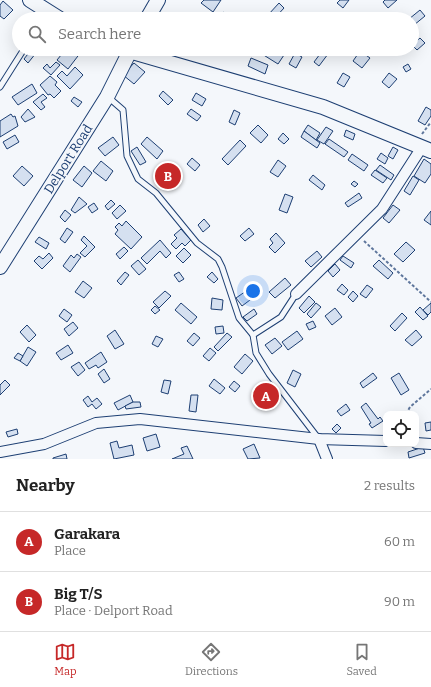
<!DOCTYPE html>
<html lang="en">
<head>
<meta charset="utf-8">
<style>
	body { margin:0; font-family:Bitter,serif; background:#f6f6f6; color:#222 }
	.controls { position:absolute; right:12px; bottom:12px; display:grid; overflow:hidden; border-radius:8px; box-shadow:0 4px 16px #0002 }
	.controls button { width:36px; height:36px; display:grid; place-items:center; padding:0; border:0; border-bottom:1px solid #e0e0e0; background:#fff; color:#222; font:20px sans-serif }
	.you { position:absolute; left:253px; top:291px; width:14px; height:14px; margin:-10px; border:3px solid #fff; border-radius:50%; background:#1a73e8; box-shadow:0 0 0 6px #1a73e833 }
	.badge { display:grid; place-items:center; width:26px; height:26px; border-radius:50%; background:#c62828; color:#fff; font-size:13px; font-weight:700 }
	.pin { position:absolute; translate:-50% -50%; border:2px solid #fff; box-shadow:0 1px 4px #0006 }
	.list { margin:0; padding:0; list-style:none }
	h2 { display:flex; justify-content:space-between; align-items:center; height:52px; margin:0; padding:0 16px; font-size:17px }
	h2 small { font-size:13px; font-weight:400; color:#767676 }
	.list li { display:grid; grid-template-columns:26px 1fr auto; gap:12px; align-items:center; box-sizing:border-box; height:60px; padding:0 16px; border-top:1px solid #e0e0e0 }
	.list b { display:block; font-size:15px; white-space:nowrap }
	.list p { margin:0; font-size:13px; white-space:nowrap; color:#767676 }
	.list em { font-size:13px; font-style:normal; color:#767676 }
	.icon { flex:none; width:22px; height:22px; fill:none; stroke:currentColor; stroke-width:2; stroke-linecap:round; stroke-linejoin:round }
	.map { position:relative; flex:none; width:431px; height:459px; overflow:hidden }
	.search { position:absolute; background:#fff; box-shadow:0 4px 16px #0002; left:12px; right:12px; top:12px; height:44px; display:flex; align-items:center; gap:10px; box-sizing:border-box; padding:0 14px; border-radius:22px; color:#767676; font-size:15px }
	.sheet { height:172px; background:#fff }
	nav { display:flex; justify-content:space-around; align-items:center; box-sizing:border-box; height:56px; border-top:1px solid #e0e0e0; background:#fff; font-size:11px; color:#767676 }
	nav a { display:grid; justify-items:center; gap:2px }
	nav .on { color:#c62828 }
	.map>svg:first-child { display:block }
	.building { fill:#d5e0f0; stroke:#1d3f73 }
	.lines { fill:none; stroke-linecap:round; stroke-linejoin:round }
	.lane-casing { stroke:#1d3f73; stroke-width:7 }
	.street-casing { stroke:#1d3f73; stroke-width:12 }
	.secondary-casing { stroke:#1d3f73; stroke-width:16 }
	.path { stroke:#5e769c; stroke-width:2; stroke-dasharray:3 2; stroke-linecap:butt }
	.lane { stroke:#f4f7fb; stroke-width:5 }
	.street { stroke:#f4f7fb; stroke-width:10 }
	.secondary { stroke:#f4f7fb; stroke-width:14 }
	.labels { text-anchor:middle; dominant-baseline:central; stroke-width:3; stroke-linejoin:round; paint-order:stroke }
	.street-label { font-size:13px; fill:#1d3f73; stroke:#f4f7fb }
</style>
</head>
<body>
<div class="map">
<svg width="431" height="459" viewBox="0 0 431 459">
	<rect width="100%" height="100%" fill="#f4f7fb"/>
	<g class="building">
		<path d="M 204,0 L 221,0 L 213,12 L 201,3 Z"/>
		<path d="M 340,0 L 349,0 L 343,8 L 337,3 Z"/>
		<path d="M 385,0 L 397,0 L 388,8 L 383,2 Z"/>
		<path d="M 3,1 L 13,10 L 4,19 L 0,16 L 0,5 Z"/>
		<path d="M 279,3 L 284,8 L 274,19 L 272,19 L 268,15 Z"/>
		<path d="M 420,10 L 425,16 L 414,25 L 412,19 L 409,19 Z"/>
		<path d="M 223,12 L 230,17 L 228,19 L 219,19 Z"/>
		<path d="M 18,26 L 19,32 L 17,34 L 14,32 Z"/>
		<path d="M 420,38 L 425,43 L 417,50 L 412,45 Z"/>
		<path d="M 66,49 L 77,49 L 81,52 L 68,69 L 57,60 Z"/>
		<path d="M 83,49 L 93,49 L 90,53 Z"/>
		<path d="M 265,49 L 288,49 L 278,64 L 262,54 Z"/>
		<path d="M 384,49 L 394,49 L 388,54 Z"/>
		<path d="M 31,50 L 36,53 L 28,63 L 24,59 Z"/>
		<path d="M 323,50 L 328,54 L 319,66 L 314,62 Z"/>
		<path d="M 360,51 L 370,58 L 362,68 L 353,61 Z"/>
		<path d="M 295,53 L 302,57 L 296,68 L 289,64 Z"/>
		<path d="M 251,58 L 268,65 L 265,74 L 248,66 Z"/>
		<path d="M 56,62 L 60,65 L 51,75 L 43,68 L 47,64 L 50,68 Z"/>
		<path d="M 134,63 L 145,72 L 134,84 L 123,75 Z"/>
		<path d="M 408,64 L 411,69 L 406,72 L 403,67 Z"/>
		<path d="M 75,67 L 83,75 L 70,89 L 57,76 L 62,71 L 67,76 Z"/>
		<path d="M 343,73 L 350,77 L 344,87 L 337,83 Z"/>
		<path d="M 389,73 L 397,79 L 389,88 L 382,82 Z"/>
		<path d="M 50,76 L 57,82 L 55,85 L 61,91 L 54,98 L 50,94 L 48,95 L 40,85 Z"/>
		<path d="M 32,84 L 37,93 L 18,105 L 12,97 Z"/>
		<path d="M 163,91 L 173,100 L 168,105 L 159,96 Z"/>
		<path d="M 196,93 L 206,99 L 202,106 L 192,100 Z"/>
		<path d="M 43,94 L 47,98 L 41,102 L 45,107 L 41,110 L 33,102 Z"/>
		<path d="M 74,97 L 82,102 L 78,107 L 71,101 Z"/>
		<path d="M 426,107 L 431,110 L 431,116 L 425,125 L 418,121 Z"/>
		<path d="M 28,109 L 35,117 L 25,122 L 21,117 Z"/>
		<path d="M 191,109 L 201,116 L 197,121 L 187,114 Z"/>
		<path d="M 234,110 L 240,113 L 235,125 L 229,122 Z"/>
		<path d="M 11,114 L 13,117 L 15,116 L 18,126 L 0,137 L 0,121 Z"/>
		<path d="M 258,125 L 268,135 L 261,143 L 250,133 Z"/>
		<path d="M 308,125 L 320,133 L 316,140 L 304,131 Z"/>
		<path d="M 326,127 L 333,131 L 324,144 L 317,140 Z"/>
		<path d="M 346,130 L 355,134 L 353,140 L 344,136 Z"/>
		<path d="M 304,131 L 320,143 L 317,148 L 301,137 Z"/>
		<path d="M 283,133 L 289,139 L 284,144 L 278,139 Z"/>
		<path d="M 15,135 L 19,142 L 7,149 L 3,142 Z"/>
		<path d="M 113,137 L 119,145 L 105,156 L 98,148 Z"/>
		<path d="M 147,137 L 163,151 L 157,159 L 141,144 Z"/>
		<path d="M 329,139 L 348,152 L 344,157 L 325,144 Z"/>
		<path d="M 240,140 L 246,146 L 228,165 L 222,159 Z"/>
		<path d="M 137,147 L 146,162 L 140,165 L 131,151 Z"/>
		<path d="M 393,147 L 398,150 L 393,159 L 388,156 Z"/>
		<path d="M 381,153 L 388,158 L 385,164 L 377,159 Z"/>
		<path d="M 352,154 L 368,165 L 364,171 L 348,160 Z"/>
		<path d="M 192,158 L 200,165 L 195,171 L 187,164 Z"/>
		<path d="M 424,159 L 431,164 L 431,174 L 425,183 L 414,176 Z"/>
		<path d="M 278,160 L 286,166 L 278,177 L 270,172 Z"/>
		<path d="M 101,161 L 113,171 L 106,181 L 93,171 Z"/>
		<path d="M 380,165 L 394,175 L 391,180 L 376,170 Z"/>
		<path d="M 22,166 L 33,176 L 24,186 L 13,176 Z"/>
		<path d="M 84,166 L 92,173 L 82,187 L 73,180 Z"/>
		<path d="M 164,168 L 176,179 L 172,184 L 159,173 Z"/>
		<path d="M 375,170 L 387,178 L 383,183 L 371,175 Z"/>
		<path d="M 313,175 L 325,185 L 322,190 L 309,180 Z"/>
		<path d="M 413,176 L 419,180 L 410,195 L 404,191 Z"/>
		<path d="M 354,181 L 358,184 L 355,187 L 351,184 Z"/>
		<path d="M 359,193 L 362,198 L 348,207 L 345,203 Z"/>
		<path d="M 285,194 L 293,197 L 287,213 L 279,210 Z"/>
		<path d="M 79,197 L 87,204 L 75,213 L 71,210 Z"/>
		<path d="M 111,200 L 115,204 L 108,210 L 105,206 Z"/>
		<path d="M 94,203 L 98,209 L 92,213 L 88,207 Z"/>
		<path d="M 120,205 L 126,211 L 117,219 L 112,213 Z"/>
		<path d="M 393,205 L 400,210 L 389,223 L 383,218 Z"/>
		<path d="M 65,210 L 71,215 L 65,222 L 60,217 Z"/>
		<path d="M 431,211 L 431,225 L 424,220 Z"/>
		<path d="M 204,219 L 210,226 L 203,232 L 198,225 Z"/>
		<path d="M 126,221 L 142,237 L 131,249 L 115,234 L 118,230 L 115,227 L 119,223 L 122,226 Z"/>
		<path d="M 67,228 L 73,232 L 65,243 L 60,239 Z"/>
		<path d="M 249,228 L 254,234 L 245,241 L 240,236 Z"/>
		<path d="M 181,229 L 191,240 L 185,246 L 182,243 L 176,249 L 171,244 L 177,238 L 174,235 Z"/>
		<path d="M 276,233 L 285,243 L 275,253 L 269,247 L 273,243 L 270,239 Z"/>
		<path d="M 84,236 L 95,247 L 85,257 L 80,253 L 87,246 L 81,240 Z"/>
		<path d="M 39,237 L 49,243 L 46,249 L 35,242 Z"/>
		<path d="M 160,240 L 171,253 L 166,258 L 160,251 L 147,264 L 141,258 Z"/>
		<path d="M 406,242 L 415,250 L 403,262 L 394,254 Z"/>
		<path d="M 124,247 L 128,251 L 120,259 L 116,254 Z"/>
		<path d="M 184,248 L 191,255 L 183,263 L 176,256 Z"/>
		<path d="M 317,251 L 322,257 L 311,267 L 305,261 Z"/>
		<path d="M 49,253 L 53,258 L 42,269 L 34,261 L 39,256 L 43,259 Z"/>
		<path d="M 77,254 L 81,257 L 70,272 L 63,266 L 71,255 L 74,258 Z"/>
		<path d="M 343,256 L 354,263 L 351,268 L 340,260 Z"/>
		<path d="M 138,260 L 146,269 L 139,275 L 131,266 Z"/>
		<path d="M 379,260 L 393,273 L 388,279 L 373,266 Z"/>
		<path d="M 335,264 L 340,270 L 333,277 L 328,271 Z"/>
		<path d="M 125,272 L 129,275 L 121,285 L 117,281 Z"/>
		<path d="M 179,272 L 184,279 L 179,282 L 174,275 Z"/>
		<path d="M 212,272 L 218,279 L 214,283 L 207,277 Z"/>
		<path d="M 285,278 L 291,285 L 275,298 L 269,292 Z"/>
		<path d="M 83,281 L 92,288 L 84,298 L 75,292 Z"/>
		<path d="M 342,284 L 348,290 L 344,295 L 337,290 Z"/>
		<path d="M 367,285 L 373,289 L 366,298 L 360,294 Z"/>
		<path d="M 249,289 L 254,297 L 242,306 L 236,298 Z"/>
		<path d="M 165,291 L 171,296 L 159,308 L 153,302 Z"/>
		<path d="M 353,291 L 358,296 L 353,302 L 348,297 Z"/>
		<path d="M 309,296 L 315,302 L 304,313 L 299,308 Z"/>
		<path d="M 212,298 L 223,300 L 222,310 L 211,309 Z"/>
		<path d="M 181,303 L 197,317 L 191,324 L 175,310 Z"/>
		<path d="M 316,303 L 321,307 L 311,318 L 307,314 Z"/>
		<path d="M 431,303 L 431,312 L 428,315 L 423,310 Z"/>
		<path d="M 155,306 L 160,310 L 155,314 L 151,310 Z"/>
		<path d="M 420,307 L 428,316 L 423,320 L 415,312 Z"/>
		<path d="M 335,308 L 342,317 L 332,325 L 325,316 Z"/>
		<path d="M 64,309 L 72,315 L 67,322 L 59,316 Z"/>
		<path d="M 254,309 L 257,314 L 247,321 L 243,317 Z"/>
		<path d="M 402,313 L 407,318 L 395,331 L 390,326 Z"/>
		<path d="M 313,321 L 316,327 L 309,330 L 306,324 Z"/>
		<path d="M 73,322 L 78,328 L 69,336 L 64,329 Z"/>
		<path d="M 27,325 L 36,335 L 29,342 L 20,332 Z"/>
		<path d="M 223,326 L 224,333 L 216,334 L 215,327 Z"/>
		<path d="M 115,330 L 124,344 L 115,349 L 107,336 Z"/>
		<path d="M 416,330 L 422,337 L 412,346 L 405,340 Z"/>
		<path d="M 297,331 L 303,339 L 288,350 L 282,342 Z"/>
		<path d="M 194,333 L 200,338 L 193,346 L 187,341 Z"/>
		<path d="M 227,333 L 232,337 L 218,351 L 214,347 Z"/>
		<path d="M 156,336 L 163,339 L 158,347 L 152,344 Z"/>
		<path d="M 275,338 L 282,346 L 272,354 L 265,345 Z"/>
		<path d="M 68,345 L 73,353 L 61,360 L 56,353 Z"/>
		<path d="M 28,347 L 36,352 L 27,366 L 20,361 Z"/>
		<path d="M 210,348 L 216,353 L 209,361 L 203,356 Z"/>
		<path d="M 101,352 L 107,362 L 98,368 L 96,365 L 89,369 L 85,363 Z"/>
		<path d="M 18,353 L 23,356 L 20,361 L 14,358 Z"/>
		<path d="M 245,354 L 253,361 L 242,374 L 234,367 Z"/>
		<path d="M 79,362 L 85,370 L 78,376 L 71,367 Z"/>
		<path d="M 104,369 L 110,379 L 104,383 L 98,374 Z"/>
		<path d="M 293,370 L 301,374 L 295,387 L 287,383 Z"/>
		<path d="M 373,373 L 377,378 L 363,388 L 360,383 Z"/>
		<path d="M 399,373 L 409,390 L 401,395 L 391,378 Z"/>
		<path d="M 214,379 L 225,388 L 220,394 L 209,386 Z"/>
		<path d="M 5,380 L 10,385 L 0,395 L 0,385 Z"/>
		<path d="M 164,380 L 171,381 L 168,394 L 161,392 Z"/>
		<path d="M 234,381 L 240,386 L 235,392 L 229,387 Z"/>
		<path d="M 269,387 L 275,397 L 263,404 L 257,394 Z"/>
		<path d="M 130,395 L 133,402 L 118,410 L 114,403 Z"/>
		<path d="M 191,395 L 198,395 L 196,412 L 189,411 Z"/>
		<path d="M 88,396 L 92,402 L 97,398 L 102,404 L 96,409 L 92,404 L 88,407 L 83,400 Z"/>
		<path d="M 133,402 L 140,402 L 141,407 L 126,409 L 125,406 Z"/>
		<path d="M 366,403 L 378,419 L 380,417 L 383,421 L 372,428 L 369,424 L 371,423 L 361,407 Z"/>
		<path d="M 346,404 L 350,410 L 341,416 L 337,411 Z"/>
		<path d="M 431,422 L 431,430 L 426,431 L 425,423 Z"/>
		<path d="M 337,424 L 341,428 L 336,433 L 332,429 Z"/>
		<path d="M 17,429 L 18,434 L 8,437 L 6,432 Z"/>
		<path d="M 156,434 L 160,447 L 147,451 L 143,438 Z"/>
		<path d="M 117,441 L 119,448 L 132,445 L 134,455 L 114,459 L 110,443 Z"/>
		<path d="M 254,444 L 260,458 L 248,459 L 243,449 Z"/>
		<path d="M 187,446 L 193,459 L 172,459 L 184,454 L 181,448 Z"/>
		<path d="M 423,447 L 425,453 L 409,458 L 408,452 Z"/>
		<path d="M 66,454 L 67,459 L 53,459 L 53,458 Z"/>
	</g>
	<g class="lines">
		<defs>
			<g id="lane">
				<path d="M 0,87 L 24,49"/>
				<path d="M 108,97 L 123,110 L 127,156 L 138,179 L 156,193 L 197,243 L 218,259 L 222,267 L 239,318 L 253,335 L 256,353 L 269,374 L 318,438"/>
				<path d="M 253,335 L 281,317 L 296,294"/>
			</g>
			<g id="street">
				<path d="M 296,294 L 382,209 L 422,147"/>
				<path d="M 319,439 L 327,459"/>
				<path d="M 416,443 L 431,444"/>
				<path d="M 0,452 L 44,444 L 96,423 L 140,419 L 319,439 L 386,441"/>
			</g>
			<g id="secondary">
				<path d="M 30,0 L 60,19"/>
				<path d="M 147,19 L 158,0"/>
				<path d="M 122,49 L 323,107 L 431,151"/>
				<path d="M 0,267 L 107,97 L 131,49"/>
			</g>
		</defs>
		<use href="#lane" class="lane-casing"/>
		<use href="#street" class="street-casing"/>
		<use href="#secondary" class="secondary-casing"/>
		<g class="path">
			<path d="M 422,134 L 431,122"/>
			<path d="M 364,241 L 431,302"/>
			<path d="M 406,414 L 410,407 L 431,389"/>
		</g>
		<use href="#lane" class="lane"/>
		<use href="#street" class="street"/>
		<use href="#secondary" class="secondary"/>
	</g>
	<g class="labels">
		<g class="street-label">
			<text transform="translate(68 159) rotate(-58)">Delport Road</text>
		</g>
	</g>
</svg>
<div class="controls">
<button><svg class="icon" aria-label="locate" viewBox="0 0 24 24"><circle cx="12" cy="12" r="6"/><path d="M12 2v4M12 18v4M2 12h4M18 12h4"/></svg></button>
</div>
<div class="you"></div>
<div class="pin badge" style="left:266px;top:396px">A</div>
<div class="pin badge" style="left:168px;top:176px">B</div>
<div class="search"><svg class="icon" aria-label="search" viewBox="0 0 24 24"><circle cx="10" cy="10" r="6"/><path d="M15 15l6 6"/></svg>Search here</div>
</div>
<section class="sheet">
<h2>Nearby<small>2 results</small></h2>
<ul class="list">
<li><span class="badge">A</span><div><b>Garakara</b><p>Place</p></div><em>60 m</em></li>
<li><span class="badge">B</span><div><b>Big T/S</b><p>Place · Delport Road</p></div><em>90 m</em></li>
</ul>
</section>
<nav>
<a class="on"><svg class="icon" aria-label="map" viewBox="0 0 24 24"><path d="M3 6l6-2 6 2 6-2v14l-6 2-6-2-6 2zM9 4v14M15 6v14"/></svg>Map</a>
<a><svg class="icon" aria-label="directions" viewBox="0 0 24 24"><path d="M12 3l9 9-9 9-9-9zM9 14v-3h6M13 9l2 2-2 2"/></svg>Directions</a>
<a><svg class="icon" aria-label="saved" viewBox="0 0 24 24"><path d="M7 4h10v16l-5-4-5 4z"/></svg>Saved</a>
</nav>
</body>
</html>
